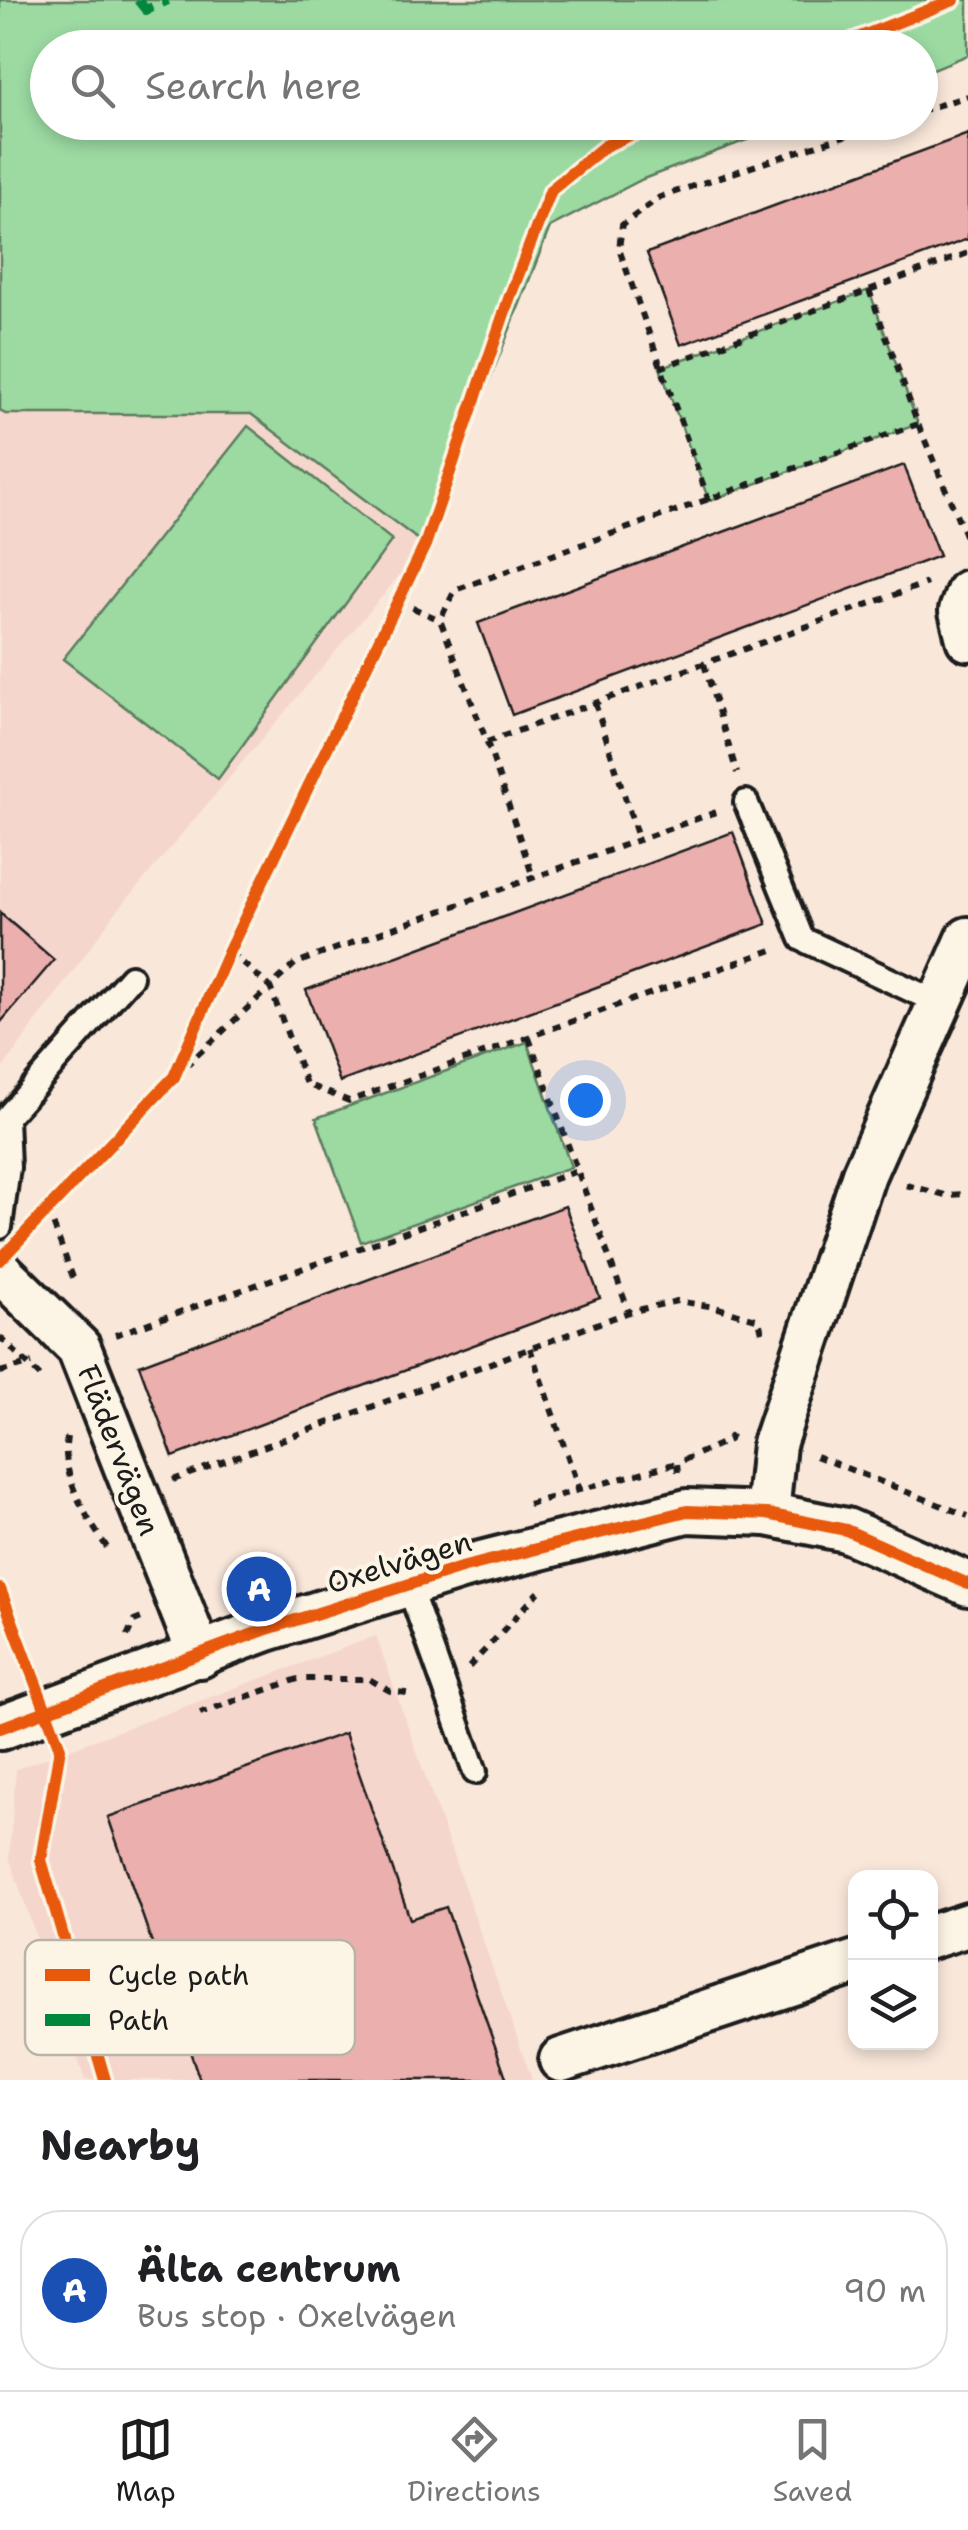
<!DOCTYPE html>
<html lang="en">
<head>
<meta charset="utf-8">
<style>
	body { margin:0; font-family:"Shantell Sans",sans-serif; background:#f2f2f2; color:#202124 }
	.controls { position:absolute; right:30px; bottom:30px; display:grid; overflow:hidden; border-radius:20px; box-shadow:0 5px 15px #0003 }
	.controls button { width:90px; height:90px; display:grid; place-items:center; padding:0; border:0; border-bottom:2px solid #e0e0e0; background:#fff; color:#202124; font:50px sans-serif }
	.you { position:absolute; left:585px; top:1100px; width:35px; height:35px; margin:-25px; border:8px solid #fff; border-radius:50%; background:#1a73e8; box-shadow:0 0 0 15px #1a73e833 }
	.badge { display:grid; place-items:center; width:65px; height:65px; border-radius:50%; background:#1c1c1c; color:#fff; font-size:32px; font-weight:700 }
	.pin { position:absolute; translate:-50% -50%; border:5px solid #fff; box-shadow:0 2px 10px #0006 }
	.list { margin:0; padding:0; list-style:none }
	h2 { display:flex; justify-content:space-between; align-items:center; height:130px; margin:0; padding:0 40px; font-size:42px }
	h2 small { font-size:32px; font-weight:400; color:#757577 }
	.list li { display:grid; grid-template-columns:65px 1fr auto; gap:30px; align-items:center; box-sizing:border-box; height:160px; margin:0 20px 20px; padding:0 20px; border:2px solid #e0e0e0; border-radius:40px }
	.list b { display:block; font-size:38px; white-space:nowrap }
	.list p { margin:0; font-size:32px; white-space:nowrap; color:#757577 }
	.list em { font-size:32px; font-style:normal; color:#757577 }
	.icon { flex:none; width:55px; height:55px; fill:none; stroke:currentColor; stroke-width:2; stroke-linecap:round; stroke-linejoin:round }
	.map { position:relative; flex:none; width:968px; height:2080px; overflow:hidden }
	.search { position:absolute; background:#fff; box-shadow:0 5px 15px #0003; left:30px; right:30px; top:30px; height:110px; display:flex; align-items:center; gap:25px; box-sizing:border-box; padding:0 35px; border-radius:55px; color:#757577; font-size:38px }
	.sheet { height:310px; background:#fff }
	nav { display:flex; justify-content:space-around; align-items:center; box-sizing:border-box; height:140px; border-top:2px solid #e0e0e0; background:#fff; font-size:28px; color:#757577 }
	nav a { display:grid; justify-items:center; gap:5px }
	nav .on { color:#1c1c1c }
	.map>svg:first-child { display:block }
	.built { fill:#f5d6cc }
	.green { fill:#9cdaa2; stroke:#5c7b5f; stroke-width:2.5 }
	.building { fill:#ebafad; stroke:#1c1c1c; stroke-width:2.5 }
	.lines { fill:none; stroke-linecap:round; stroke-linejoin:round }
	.lane-casing { stroke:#1c1c1c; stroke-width:30 }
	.street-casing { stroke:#1c1c1c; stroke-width:50 }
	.path { stroke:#1c1c1c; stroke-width:6; stroke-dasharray:8 8; stroke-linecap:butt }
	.lane { stroke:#fcf5e5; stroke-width:22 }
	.street { stroke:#fcf5e5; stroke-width:42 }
	.quiet { stroke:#00873e; stroke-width:10; stroke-dasharray:20 10; stroke-linecap:butt }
	.cycleway-casing { stroke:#fcf5e5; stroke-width:19 }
	.cycleway { stroke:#e8590c; stroke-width:12 }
	.labels { text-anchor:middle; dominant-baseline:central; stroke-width:8; stroke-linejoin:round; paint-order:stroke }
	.street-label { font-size:30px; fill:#1c1c1c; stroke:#fcf5e5 }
	.key { fill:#fcf5e5; stroke:#b9b4a9; stroke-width:2.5 }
	.key-label { font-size:28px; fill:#1c1c1c }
</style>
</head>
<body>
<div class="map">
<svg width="968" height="2080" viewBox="0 0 968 2080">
	<rect width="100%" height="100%" fill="#f9e7da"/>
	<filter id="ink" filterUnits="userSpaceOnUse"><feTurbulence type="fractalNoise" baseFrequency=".01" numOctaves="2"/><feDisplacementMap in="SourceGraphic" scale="20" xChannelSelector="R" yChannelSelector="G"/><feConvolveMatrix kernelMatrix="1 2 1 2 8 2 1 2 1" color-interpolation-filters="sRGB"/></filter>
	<g filter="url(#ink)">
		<g class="built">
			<path d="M 0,410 L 6,414 L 251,414 L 425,545 L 113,916 L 0,1072 Z"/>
			<path d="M 376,1636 L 532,2080 L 85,2080 L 9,1857 L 16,1769 Z"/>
		</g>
		<g class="green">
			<path d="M 0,0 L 968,0 L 968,55 L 921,74 L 920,48 L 48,48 L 48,122 L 792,123 L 643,179 L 550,227 L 425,545 L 251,414 L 5,414 L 0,410 Z"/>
			<path d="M 869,290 L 918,424 L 709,501 L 660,368 Z"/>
			<path d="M 248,426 L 392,540 L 218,779 L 63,659 Z"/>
			<path d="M 527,1042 L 571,1167 L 361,1242 L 316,1118 Z"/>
		</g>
		<g class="building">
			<path d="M 968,134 L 968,239 L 681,345 L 647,253 Z"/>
			<path d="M 904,465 L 939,556 L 512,715 L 478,623 Z"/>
			<path d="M 733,832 L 767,924 L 340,1082 L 306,990 Z"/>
			<path d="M 0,913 L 54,960 L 0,1023 Z"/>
			<path d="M 565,1206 L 600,1298 L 173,1457 L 139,1365 Z"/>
			<path d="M 345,1733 L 410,1919 L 446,1907 L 507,2080 L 200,2080 L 108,1817 Z"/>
		</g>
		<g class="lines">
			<defs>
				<g id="lane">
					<path d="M 746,802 L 802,939 L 939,1003"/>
					<path d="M 0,1227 L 8,1167 L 6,1118 L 131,977"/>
					<path d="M 408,1584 L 475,1772"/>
				</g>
				<g id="street">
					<path d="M 968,592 L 961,611 L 968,639"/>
					<path d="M 0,1271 L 79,1348 L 200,1656"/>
					<path d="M 767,1514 L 774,1444 L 864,1174 L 968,939"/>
					<path d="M 0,1728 L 264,1630 L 461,1568 L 687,1511 L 767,1514 L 846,1530 L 968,1584"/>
					<path d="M 930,1937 L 968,1925"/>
					<path d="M 561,2060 L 856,1962"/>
				</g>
			</defs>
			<use href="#lane" class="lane-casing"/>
			<use href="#street" class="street-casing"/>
			<g class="path">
				<path d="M 920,111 L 968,96"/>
				<path d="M 869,290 L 918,424 L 968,542"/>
				<path d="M 660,368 L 968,253"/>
				<path d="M 918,424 L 455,590 L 440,620 L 487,742 L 927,583"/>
				<path d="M 709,501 L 619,249 L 622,225 L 660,197 L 887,122"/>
				<path d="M 398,601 L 440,620"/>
				<path d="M 704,664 L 737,773"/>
				<path d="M 595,703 L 638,838"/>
				<path d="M 487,742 L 533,877"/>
				<path d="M 716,812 L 296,963 L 270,987 L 306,1084 L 349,1101 L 775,949"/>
				<path d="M 529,1038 L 629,1312"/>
				<path d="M 174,1077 L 270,987 L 229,951"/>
				<path d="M 906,1185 L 945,1195 L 968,1194"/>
				<path d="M 48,1210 L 75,1283"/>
				<path d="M 115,1335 L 580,1170"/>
				<path d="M 0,1337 L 45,1381"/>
				<path d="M 530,1348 L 579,1489"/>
				<path d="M 0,1372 L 32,1363"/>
				<path d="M 67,1437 C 60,1477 88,1521 111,1553"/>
				<path d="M 816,1456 L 968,1516"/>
				<path d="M 678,1472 L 677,1463 L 729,1440 L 731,1434"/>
				<path d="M 173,1480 L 629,1312 L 677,1301 L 715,1307 L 759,1320 L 763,1337"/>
				<path d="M 528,1504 L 677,1463"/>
				<path d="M 127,1636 L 134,1621 L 144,1617"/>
				<path d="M 469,1667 L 539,1592"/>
				<path d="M 200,1713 L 298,1679 L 369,1679 L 390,1691 L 414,1694"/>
			</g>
			<use href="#lane" class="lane"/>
			<use href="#street" class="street"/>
			<path class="quiet" d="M 138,0 L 146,10 L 168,0"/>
			<defs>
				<g id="cycleway">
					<path d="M 832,48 L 954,0"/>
					<path d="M 0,1260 L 174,1077 L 229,951 L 425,545 L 510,296 L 551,190 L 605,146 L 659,122"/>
					<path d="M 0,1589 L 60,1748 L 41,1860 L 105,2080"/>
					<path d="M 0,1728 L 264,1630 L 461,1568 L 687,1511 L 767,1514 L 846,1530 L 968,1584"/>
				</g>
			</defs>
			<use href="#cycleway" class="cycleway-casing"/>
			<use href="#cycleway" class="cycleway"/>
		</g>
	</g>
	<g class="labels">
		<g class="street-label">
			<text transform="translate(119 1450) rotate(69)">Flädervägen</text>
			<text transform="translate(399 1562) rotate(-17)">Oxelvägen</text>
		</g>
	</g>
	<rect x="25" y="1940" width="330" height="115" rx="15" class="key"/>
	<rect x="45" y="1969" width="45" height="12" fill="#e8590c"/>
	<rect x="45" y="2014" width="45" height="12" fill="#00873e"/>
	<g class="key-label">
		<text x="108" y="1985">Cycle path</text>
		<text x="108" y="2030">Path</text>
	</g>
</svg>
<div class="controls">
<button><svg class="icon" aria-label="locate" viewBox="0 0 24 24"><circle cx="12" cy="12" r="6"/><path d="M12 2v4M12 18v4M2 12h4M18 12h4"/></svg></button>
<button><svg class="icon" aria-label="layers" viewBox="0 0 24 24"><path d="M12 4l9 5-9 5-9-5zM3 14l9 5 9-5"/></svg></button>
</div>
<div class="you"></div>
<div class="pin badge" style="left:259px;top:1589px;background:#1a4fb4">A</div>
<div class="search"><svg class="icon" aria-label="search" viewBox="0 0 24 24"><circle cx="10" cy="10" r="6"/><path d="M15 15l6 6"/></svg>Search here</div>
</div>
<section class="sheet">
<h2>Nearby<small></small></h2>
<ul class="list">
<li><span class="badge" style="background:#1a4fb4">A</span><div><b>Älta centrum</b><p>Bus stop · Oxelvägen</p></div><em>90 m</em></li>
</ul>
</section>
<nav>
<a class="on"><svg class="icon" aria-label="map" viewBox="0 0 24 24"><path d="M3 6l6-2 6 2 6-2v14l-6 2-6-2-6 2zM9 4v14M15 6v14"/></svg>Map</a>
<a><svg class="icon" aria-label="directions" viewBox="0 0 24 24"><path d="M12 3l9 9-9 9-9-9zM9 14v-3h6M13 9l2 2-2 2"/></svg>Directions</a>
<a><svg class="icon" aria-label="saved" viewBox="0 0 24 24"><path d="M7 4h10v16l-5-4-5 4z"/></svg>Saved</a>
</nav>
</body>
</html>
